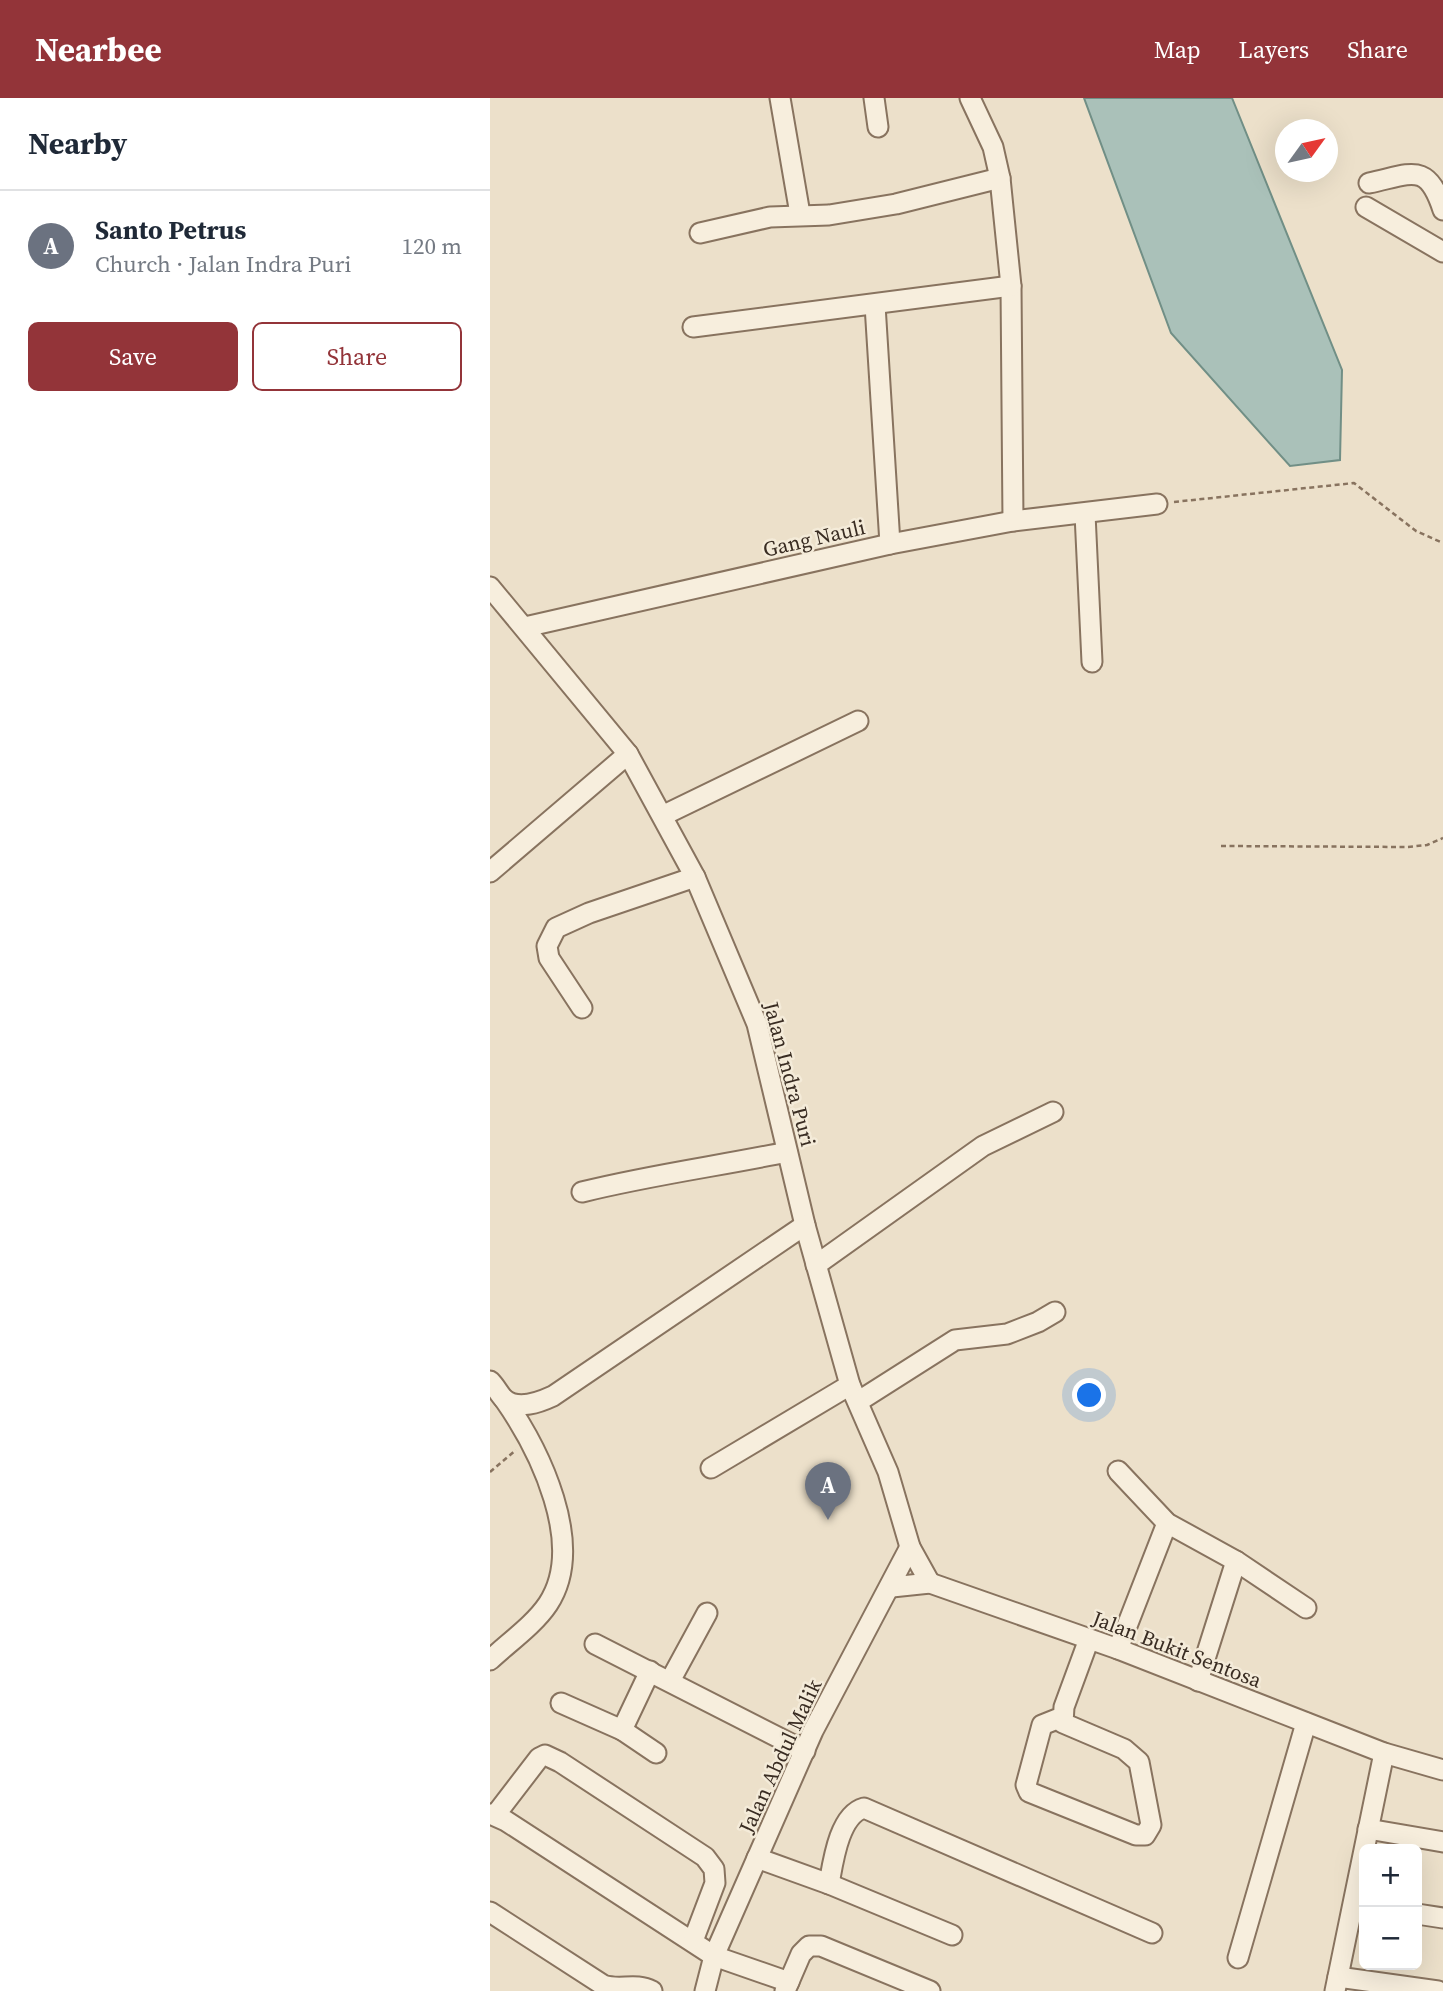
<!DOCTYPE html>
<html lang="en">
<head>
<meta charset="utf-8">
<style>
	body { margin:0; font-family:"Source Serif 4",serif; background:#f6f6f7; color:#1f2937 }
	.controls { position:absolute; right:21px; bottom:21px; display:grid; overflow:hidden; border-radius:10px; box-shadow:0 7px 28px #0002 }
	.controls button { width:63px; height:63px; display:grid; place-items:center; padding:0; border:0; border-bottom:2px solid #e0e1e3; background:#fff; color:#1f2937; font:35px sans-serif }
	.compass { position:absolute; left:785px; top:21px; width:63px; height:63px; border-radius:50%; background:#fff; box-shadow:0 7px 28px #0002; rotate:57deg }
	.you { position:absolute; left:600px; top:1298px; width:24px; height:24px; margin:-18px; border:5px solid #fff; border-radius:50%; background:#1a73e8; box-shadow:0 0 0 10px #1a73e833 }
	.badge { display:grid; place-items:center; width:46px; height:46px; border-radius:50%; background:#933439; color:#fff; font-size:23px; font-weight:700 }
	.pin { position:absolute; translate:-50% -58px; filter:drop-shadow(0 2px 4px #0008) }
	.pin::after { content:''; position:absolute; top:37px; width:24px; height:21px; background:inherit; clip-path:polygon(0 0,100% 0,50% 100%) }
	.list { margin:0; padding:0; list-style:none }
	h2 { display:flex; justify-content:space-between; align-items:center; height:91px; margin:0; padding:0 28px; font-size:30px }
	h2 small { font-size:23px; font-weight:400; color:#747a83 }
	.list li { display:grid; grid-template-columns:46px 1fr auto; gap:21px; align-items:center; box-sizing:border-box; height:112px; padding:0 28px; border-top:2px solid #e0e1e3 }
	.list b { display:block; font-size:26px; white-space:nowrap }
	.list p { margin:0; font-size:23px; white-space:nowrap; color:#747a83 }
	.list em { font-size:23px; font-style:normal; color:#747a83 }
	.actions { display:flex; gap:14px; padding:21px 28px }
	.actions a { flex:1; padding:16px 0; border:2px solid #933439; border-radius:10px; text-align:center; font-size:24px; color:#933439 }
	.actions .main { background:#933439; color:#fff }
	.map { position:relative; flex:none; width:953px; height:1893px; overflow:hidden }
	header { display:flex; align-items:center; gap:42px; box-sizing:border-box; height:98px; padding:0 35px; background:#933439; color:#fff }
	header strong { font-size:33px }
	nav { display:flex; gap:38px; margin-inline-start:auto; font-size:24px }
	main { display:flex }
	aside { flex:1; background:#fff }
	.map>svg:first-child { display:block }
	.water { fill:#aac1b9; stroke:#718f86; stroke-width:2 }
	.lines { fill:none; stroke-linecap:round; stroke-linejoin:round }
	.minor-casing { stroke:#88735f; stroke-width:23 }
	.path { stroke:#88735f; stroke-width:2.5; stroke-dasharray:5 3.5; stroke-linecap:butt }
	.minor { stroke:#f7eedd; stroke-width:19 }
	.labels { text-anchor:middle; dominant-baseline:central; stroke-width:5; stroke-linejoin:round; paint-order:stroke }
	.street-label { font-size:21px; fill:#392c22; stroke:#f4ebd9 }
</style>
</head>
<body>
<header>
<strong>Nearbee</strong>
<nav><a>Map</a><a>Layers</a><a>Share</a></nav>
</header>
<main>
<aside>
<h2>Nearby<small></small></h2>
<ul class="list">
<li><span class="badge" style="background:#6b7280">A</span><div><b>Santo Petrus</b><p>Church · Jalan Indra Puri</p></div><em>120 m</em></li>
</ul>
<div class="actions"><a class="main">Save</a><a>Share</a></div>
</aside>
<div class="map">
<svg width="953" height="1893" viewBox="0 0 953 1893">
	<rect width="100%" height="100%" fill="#ece0ca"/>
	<path class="water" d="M 594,0 L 742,0 L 852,272 L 850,362 L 800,368 L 681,235 Z"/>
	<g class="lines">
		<defs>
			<g id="minor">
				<path d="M 290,0 L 310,116"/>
				<path d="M 384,0 L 388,29"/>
				<path d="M 480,0 L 503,49 L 510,80 L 521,188 L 523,423"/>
				<path d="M 879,85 C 922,76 937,63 953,112"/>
				<path d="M 876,109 L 953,154"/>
				<path d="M 210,135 L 280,119 L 339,117 L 406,106 L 510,80"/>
				<path d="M 385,207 L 400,446"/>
				<path d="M 203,229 L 521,188"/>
				<path d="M 595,416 L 602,564"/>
				<path d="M 0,489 L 138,656 L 205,779 L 267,926 L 315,1127 L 360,1287 L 398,1374 L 420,1449 L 440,1485"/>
				<path d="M 35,529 L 400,446 L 523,423 L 667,406"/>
				<path d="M 174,717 L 368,623"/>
				<path d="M 0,774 L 138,656"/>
				<path d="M 92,910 L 59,860 L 57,848 L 66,830 L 99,815 L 205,779"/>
				<path d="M 92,1094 C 160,1077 229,1068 297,1054"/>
				<path d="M 326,1167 L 493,1048 L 563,1014"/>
				<path d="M 0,1283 C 6,1289 9,1296 14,1301 C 28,1313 50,1304 63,1298 L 315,1127"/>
				<path d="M 369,1303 L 465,1242 L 517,1236 L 548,1224 L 565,1214"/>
				<path d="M 221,1370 L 360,1287"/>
				<path d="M 628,1373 L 677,1425 L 746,1463 L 816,1510"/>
				<path d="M 402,1489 L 440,1485 L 628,1551 L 894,1655 L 953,1672"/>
				<path d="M 105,1546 L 315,1653"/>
				<path d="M 628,1551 L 677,1425"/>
				<path d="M 0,1562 C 18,1545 44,1527 58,1506 C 97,1447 49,1351 14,1301"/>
				<path d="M 180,1583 L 217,1515"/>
				<path d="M 708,1583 L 746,1463"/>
				<path d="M 71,1605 L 132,1632 L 160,1573"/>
				<path d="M 572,1619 L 552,1627 L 536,1687 L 539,1694 L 646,1737 L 655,1737 L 661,1727 L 649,1664 L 634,1651 L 573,1625 L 574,1609 L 599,1541"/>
				<path d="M 132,1632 L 166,1655"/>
				<path d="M 0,1716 L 16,1723 L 224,1858 L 299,1884"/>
				<path d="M 6,1716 L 49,1660 L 55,1657 L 70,1664 L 215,1759 L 224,1771 L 225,1785 L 203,1843"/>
				<path d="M 878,1731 L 953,1744"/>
				<path d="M 267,1760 L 339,1786 L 462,1837"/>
				<path d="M 339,1786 C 343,1764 349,1717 374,1710 L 662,1835"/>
				<path d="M 0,1814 L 113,1887 C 130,1893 145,1884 162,1893"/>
				<path d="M 927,1816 L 953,1820"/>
				<path d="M 748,1860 L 816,1625"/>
				<path d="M 848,1879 L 948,1893"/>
				<path d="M 215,1893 L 224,1858 L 323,1633 L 420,1449"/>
				<path d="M 295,1893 L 311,1856 L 319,1848 L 331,1848 L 440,1893"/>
				<path d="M 845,1893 L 894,1655"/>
			</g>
		</defs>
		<use href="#minor" class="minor-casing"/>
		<g class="path">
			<path d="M 684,404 L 864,385 L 926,433 L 953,445"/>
			<path d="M 731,748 L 918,749 L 937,747 L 953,740"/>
			<path d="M 0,1374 L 26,1352"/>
		</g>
		<use href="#minor" class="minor"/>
	</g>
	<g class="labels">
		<g class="street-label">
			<text transform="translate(324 440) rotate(-13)">Gang Nauli</text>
			<text transform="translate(300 976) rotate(75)">Jalan Indra Puri</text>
			<text transform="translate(687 1551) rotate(21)">Jalan Bukit Sentosa</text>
			<text transform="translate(290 1658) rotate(-65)">Jalan Abdul Malik</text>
		</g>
	</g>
</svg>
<div class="controls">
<button>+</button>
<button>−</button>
</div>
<svg class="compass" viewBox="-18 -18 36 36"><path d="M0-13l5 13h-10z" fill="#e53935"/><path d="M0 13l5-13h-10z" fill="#747a83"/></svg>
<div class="you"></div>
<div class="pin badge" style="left:338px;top:1422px;background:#6b7280">A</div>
</div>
</main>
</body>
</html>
